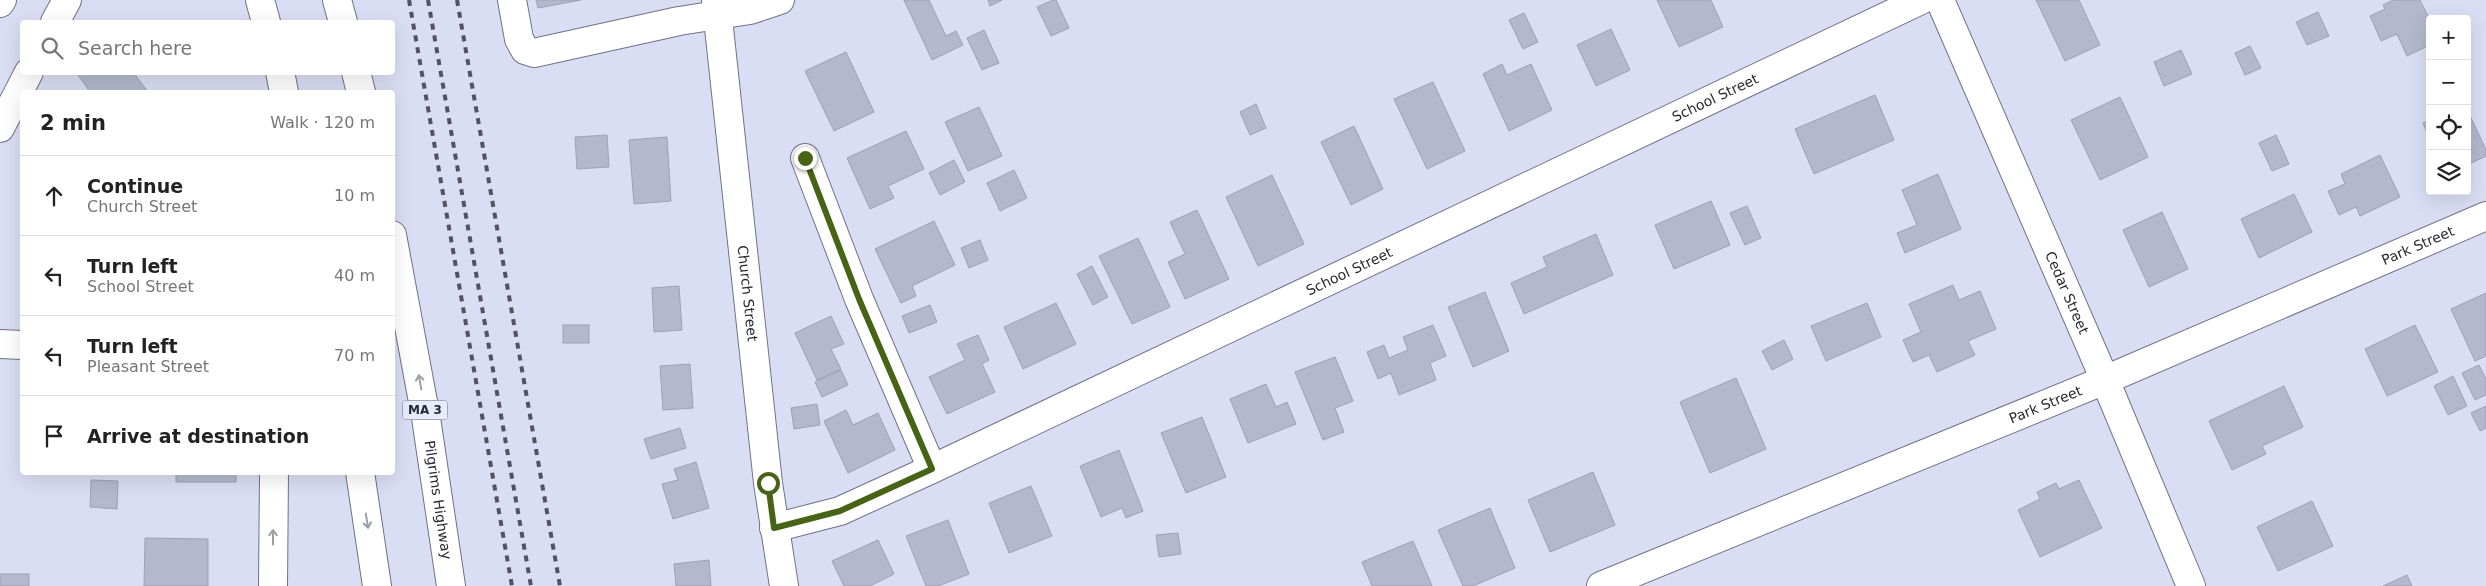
<!DOCTYPE html>
<html lang="en">
<head>
<meta charset="utf-8">
<style>
	body { margin:0; font-family:"DejaVu Sans",sans-serif; background:#f6f6f6; color:#222 }
	.controls { position:absolute; right:15px; top:15px; display:grid; overflow:hidden; border-radius:5px; box-shadow:0 5px 20px #0002 }
	.controls button { width:45px; height:45px; display:grid; place-items:center; padding:0; border:0; border-bottom:1px solid #e0e0e0; background:#fff; color:#222; font:25px sans-serif }
	.stop { position:absolute; width:15px; height:15px; margin:-11px; border:4px solid #466316; border-radius:50%; background:#fff }
	.stop.end { background:#466316; border-color:#fff; box-shadow:0 1px 5px #0008 }
	.list { margin:0; padding:0; list-style:none }
	h2 { display:flex; justify-content:space-between; align-items:center; height:65px; margin:0; padding:0 20px; font-size:21px }
	h2 small { font-size:16px; font-weight:400; color:#767676 }
	.list li { display:grid; grid-template-columns:32px 1fr auto; gap:15px; align-items:center; box-sizing:border-box; height:80px; padding:0 20px; border-top:1px solid #e0e0e0 }
	.list b { display:block; font-size:19px; white-space:nowrap }
	.list p { margin:0; font-size:16px; white-space:nowrap; color:#767676 }
	.list em { font-size:16px; font-style:normal; color:#767676 }
	.icon { flex:none; width:28px; height:28px; fill:none; stroke:currentColor; stroke-width:2; stroke-linecap:round; stroke-linejoin:round }
	.map { position:relative; flex:none; width:2486px; height:586px; overflow:hidden }
	.search { position:absolute; background:#fff; box-shadow:0 5px 20px #0002; left:20px; top:20px; width:375px; height:55px; display:flex; align-items:center; gap:12px; box-sizing:border-box; padding:0 18px; border-radius:5px; color:#767676; font-size:19px }
	.panel { position:absolute; background:#fff; box-shadow:0 5px 20px #0002; left:20px; top:90px; width:375px; height:385px; border-radius:5px }
	.map>svg:first-child { display:block }
	.building { fill:#b4b8cd; stroke:#9da1b6 }
	.lines { fill:none; stroke-linecap:round; stroke-linejoin:round }
	.minor-casing { stroke:#6f7286; stroke-width:30 }
	.major-casing { stroke:#6f7286; stroke-width:30 }
	.highway-casing { stroke:#6f7286; stroke-width:30 }
	.minor { stroke:#fff; stroke-width:28 }
	.major { stroke:#fff; stroke-width:28 }
	.highway { stroke:#fff; stroke-width:28 }
	.rail { stroke:#52535f; stroke-width:4; stroke-dasharray:6 6; stroke-linecap:butt }
	.oneway { stroke:#9e9fa3 }
	.route { stroke:#466316; stroke-width:6 }
	.labels { text-anchor:middle; dominant-baseline:central; stroke-width:5; stroke-linejoin:round; paint-order:stroke }
	.shield { fill:#e8ebfd; stroke:#62636f; stroke-width:1 }
	.shield-label { font-size:12px; font-weight:bold; fill:#282932 }
	.street-label { font-size:14px; fill:#282932; stroke:#e8ebfd }
</style>
</head>
<body>
<div class="map">
<svg width="2486" height="586" viewBox="0 0 2486 586">
	<rect width="100%" height="100%" fill="#dadef4"/>
	<g class="building">
		<path d="M 536,0 L 581,0 L 538,8 Z"/>
		<path d="M 904,0 L 929,0 L 946,36 L 956,31 L 963,45 L 932,60 Z"/>
		<path d="M 988,0 L 1002,0 L 990,6 Z"/>
		<path d="M 1053,0 L 1056,0 L 1069,28 L 1051,36 L 1037,7 Z"/>
		<path d="M 1657,0 L 1711,0 L 1723,27 L 1679,47 Z"/>
		<path d="M 2036,0 L 2079,0 L 2100,45 L 2065,61 Z"/>
		<path d="M 2393,0 L 2420,0 L 2430,20 L 2430,45 L 2407,56 L 2397,34 L 2381,41 L 2370,16 L 2385,9 L 2383,5 Z"/>
		<path d="M 2318,12 L 2329,36 L 2307,45 L 2296,22 Z"/>
		<path d="M 1524,13 L 1538,42 L 1523,49 L 1509,20 Z"/>
		<path d="M 1611,29 L 1630,70 L 1596,86 L 1577,45 Z"/>
		<path d="M 984,30 L 999,63 L 982,70 L 967,38 Z"/>
		<path d="M 2250,46 L 2261,68 L 2245,75 L 2235,53 Z"/>
		<path d="M 2181,50 L 2192,74 L 2164,86 L 2154,62 Z"/>
		<path d="M 846,52 L 874,112 L 834,131 L 805,71 Z"/>
		<path d="M 1502,64 L 1507,75 L 1531,64 L 1552,110 L 1509,131 L 1483,74 Z"/>
		<path d="M 76,72 L 133,72 L 148,92 L 90,92 Z"/>
		<path d="M 1433,82 L 1465,151 L 1427,169 L 1394,99 Z"/>
		<path d="M 1875,95 L 1894,140 L 1814,174 L 1795,129 Z"/>
		<path d="M 2120,97 L 2148,157 L 2100,180 L 2071,120 Z"/>
		<path d="M 1256,104 L 1266,128 L 1250,135 L 1240,112 Z"/>
		<path d="M 979,107 L 1002,156 L 968,171 L 945,122 Z"/>
		<path d="M 2467,109 L 2486,150 L 2486,156 L 2467,165 Z"/>
		<path d="M 2430,120 L 2430,139 L 2423,123 Z"/>
		<path d="M 1354,126 L 1383,189 L 1351,205 L 1321,142 Z"/>
		<path d="M 906,131 L 924,169 L 888,186 L 894,198 L 870,209 L 847,158 Z"/>
		<path d="M 607,135 L 609,167 L 577,169 L 575,137 Z"/>
		<path d="M 2276,135 L 2289,164 L 2272,171 L 2259,143 Z"/>
		<path d="M 667,137 L 671,201 L 634,204 L 629,140 Z"/>
		<path d="M 2380,155 L 2400,197 L 2360,216 L 2356,207 L 2339,215 L 2328,191 L 2345,184 L 2341,174 Z"/>
		<path d="M 954,160 L 965,182 L 940,195 L 929,173 Z"/>
		<path d="M 1014,170 L 1027,198 L 1000,211 L 987,183 Z"/>
		<path d="M 1938,174 L 1961,229 L 1905,253 L 1897,233 L 1917,225 L 1902,190 Z"/>
		<path d="M 1272,175 L 1304,244 L 1258,266 L 1226,197 Z"/>
		<path d="M 2294,194 L 2312,232 L 2259,258 L 2241,219 Z"/>
		<path d="M 1711,201 L 1730,245 L 1674,269 L 1655,225 Z"/>
		<path d="M 1747,206 L 1761,238 L 1745,245 L 1730,213 Z"/>
		<path d="M 1197,210 L 1229,279 L 1185,299 L 1168,262 L 1185,254 L 1170,222 Z"/>
		<path d="M 2162,212 L 2188,269 L 2149,287 L 2123,230 Z"/>
		<path d="M 934,221 L 955,265 L 912,286 L 916,296 L 901,303 L 875,249 Z"/>
		<path d="M 1596,234 L 1613,275 L 1524,314 L 1511,283 L 1547,267 L 1543,257 Z"/>
		<path d="M 1138,238 L 1170,307 L 1132,324 L 1099,256 Z"/>
		<path d="M 980,240 L 988,260 L 969,268 L 961,248 Z"/>
		<path d="M 1092,266 L 1108,297 L 1093,305 L 1077,274 Z"/>
		<path d="M 1953,285 L 1959,300 L 1980,291 L 1996,329 L 1968,341 L 1975,355 L 1937,372 L 1929,355 L 1913,362 L 1903,340 L 1921,332 L 1909,304 Z"/>
		<path d="M 679,286 L 682,330 L 654,332 L 652,288 Z"/>
		<path d="M 1485,292 L 1509,351 L 1473,367 L 1448,307 Z"/>
		<path d="M 2486,293 L 2486,356 L 2475,361 L 2451,309 Z"/>
		<path d="M 1056,303 L 1076,344 L 1023,369 L 1004,327 Z"/>
		<path d="M 1867,303 L 1881,337 L 1826,361 L 1811,326 Z"/>
		<path d="M 930,305 L 937,322 L 909,333 L 902,316 Z"/>
		<path d="M 831,316 L 844,344 L 831,349 L 841,369 L 817,380 L 795,333 Z"/>
		<rect x="563" y="325" width="26" height="18"/>
		<path d="M 1433,325 L 1446,356 L 1430,363 L 1436,380 L 1399,395 L 1391,373 L 1378,379 L 1367,352 L 1384,345 L 1389,358 L 1408,350 L 1403,337 Z"/>
		<path d="M 2415,325 L 2438,372 L 2387,396 L 2365,349 Z"/>
		<path d="M 978,335 L 989,360 L 982,364 L 995,392 L 947,414 L 929,377 L 965,360 L 957,344 Z"/>
		<path d="M 1784,340 L 1793,359 L 1772,370 L 1762,351 Z"/>
		<path d="M 1335,357 L 1353,401 L 1335,408 L 1344,432 L 1323,440 L 1295,372 Z"/>
		<path d="M 690,364 L 693,408 L 663,410 L 660,366 Z"/>
		<path d="M 2479,365 L 2486,379 L 2486,395 L 2475,400 L 2462,373 Z"/>
		<path d="M 841,370 L 848,385 L 822,397 L 815,382 Z"/>
		<path d="M 2453,376 L 2467,406 L 2448,415 L 2434,386 Z"/>
		<path d="M 1736,378 L 1766,449 L 1710,473 L 1680,402 Z"/>
		<path d="M 1266,384 L 1276,407 L 1287,402 L 1296,424 L 1248,443 L 1230,399 Z"/>
		<path d="M 2284,386 L 2303,427 L 2262,446 L 2266,454 L 2232,470 L 2209,421 Z"/>
		<path d="M 817,404 L 820,425 L 794,429 L 791,408 Z"/>
		<path d="M 2486,406 L 2486,428 L 2480,431 L 2471,413 Z"/>
		<path d="M 846,410 L 853,425 L 878,413 L 895,450 L 848,473 L 824,421 Z"/>
		<path d="M 1202,417 L 1226,477 L 1186,493 L 1161,433 Z"/>
		<path d="M 680,428 L 686,448 L 651,459 L 644,439 Z"/>
		<path d="M 1119,450 L 1143,511 L 1126,518 L 1122,508 L 1101,517 L 1080,466 Z"/>
		<path d="M 696,462 L 709,508 L 673,519 L 662,484 L 678,480 L 674,469 Z"/>
		<rect x="176" y="472" width="60" height="10"/>
		<path d="M 1593,472 L 1615,525 L 1550,552 L 1528,500 Z"/>
		<path d="M 91,480 L 118,481 L 117,509 L 90,507 Z"/>
		<path d="M 2079,480 L 2102,528 L 2040,557 L 2018,510 L 2040,499 L 2037,492 L 2056,483 L 2059,489 Z"/>
		<path d="M 1031,486 L 1052,536 L 1009,553 L 989,503 Z"/>
		<path d="M 2312,501 L 2333,546 L 2278,571 L 2257,527 Z"/>
		<path d="M 1490,508 L 1515,568 L 1473,586 L 1463,586 L 1438,530 Z"/>
		<path d="M 948,520 L 969,574 L 938,586 L 926,586 L 906,536 Z"/>
		<path d="M 1178,533 L 1181,554 L 1159,557 L 1156,535 Z"/>
		<path d="M 145,538 L 208,539 L 208,586 L 144,586 Z"/>
		<path d="M 878,540 L 894,574 L 870,586 L 844,586 L 832,561 Z"/>
		<path d="M 1413,541 L 1432,586 L 1372,586 L 1362,562 Z"/>
		<path d="M 709,560 L 711,586 L 676,586 L 674,564 Z"/>
		<rect x="0" y="574" width="29" height="12"/>
		<path d="M 2407,575 L 2412,586 L 2383,586 Z"/>
	</g>
	<g class="lines">
		<defs>
			<g id="minor">
				<path d="M 512,0 L 519,39 L 525,50 L 534,53 L 679,21 L 750,10 L 780,0"/>
				<path id="s1" d="M 1940,0 L 2105,380 L 2191,586"/>
				<path d="M 805,158 L 859,299 L 932,469"/>
				<path d="M 0,344 L 22,345"/>
				<path id="s2" d="M 774,528 L 840,511 L 932,469 L 1921,0"/>
				<path d="M 273,586 L 274,472"/>
				<path id="s3" d="M 1601,586 L 2105,380 L 2486,216"/>
			</g>
			<g id="major">
				<path id="s4" d="M 716,0 L 768,483 L 784,586"/>
				<path d="M 0,3 L 2,0"/>
				<path d="M 55,22 L 67,0"/>
				<path d="M 0,128 L 29,72"/>
			</g>
			<g id="highway">
				<path d="M 260,0 L 266,22"/>
				<path d="M 337,0 L 343,22"/>
				<path d="M 280,72 L 284,92"/>
				<path d="M 356,72 L 361,92"/>
				<path id="s5" d="M 392,235 L 426,418 L 451,586"/>
				<path d="M 360,472 L 377,586"/>
			</g>
		</defs>
		<use href="#minor" class="minor-casing"/>
		<use href="#major" class="major-casing"/>
		<use href="#highway" class="highway-casing"/>
		<use href="#minor" class="minor"/>
		<use href="#major" class="major"/>
		<use href="#highway" class="highway"/>
		<g class="rail">
			<path d="M 409,0 L 512,586"/>
			<path d="M 428,0 L 531,586"/>
			<path d="M 457,0 L 560,586"/>
		</g>
	</g>
	<defs><path id="oneway-shaft" d="M-6 0H5M1.5-3L5.5 0L1.5 3" fill="none" stroke-width="1.6" stroke-linecap="round" stroke-linejoin="round" transform="scale(1.25)"/></defs>
	<g class="oneway">
		<use href="#oneway-shaft" transform="translate(420 382) rotate(-100)"/>
		<use href="#oneway-shaft" transform="translate(367 521) rotate(81)"/>
		<use href="#oneway-shaft" transform="translate(273 537) rotate(-90)"/>
	</g>
	<g class="lines">
		<path class="route" d="M 768,483 L 774,528 L 840,511 L 932,469 L 859,299 L 805,158"/>
	</g>
	<g class="labels">
		<rect class="shield" x="402.5" y="400.5" width="45" height="19" rx="4"/>
		<g class="shield-label">
			<text x="425" y="410">MA 3</text>
		</g>
		<g class="street-label">
			<text stroke="none"><textPath href="#s2" startOffset="1036">School Street</textPath></text>
			<text stroke="none"><textPath href="#s3" startOffset="885">Park Street</textPath></text>
			<text stroke="none"><textPath href="#s2" startOffset="631">School Street</textPath></text>
			<text stroke="none"><textPath href="#s1" startOffset="319">Cedar Street</textPath></text>
			<text stroke="none"><textPath href="#s4" startOffset="295">Church Street</textPath></text>
			<text stroke="none"><textPath href="#s3" startOffset="480">Park Street</textPath></text>
			<text stroke="none"><textPath href="#s5" startOffset="269">Pilgrims Highway</textPath></text>
		</g>
	</g>
</svg>
<div class="controls">
<button>+</button>
<button>−</button>
<button><svg class="icon" aria-label="locate" viewBox="0 0 24 24"><circle cx="12" cy="12" r="6"/><path d="M12 2v4M12 18v4M2 12h4M18 12h4"/></svg></button>
<button><svg class="icon" aria-label="layers" viewBox="0 0 24 24"><path d="M12 4l9 5-9 5-9-5zM3 14l9 5 9-5"/></svg></button>
</div>
<div class="stop" style="left:768px;top:483px"></div>
<div class="stop end" style="left:805px;top:158px"></div>
<div class="search"><svg class="icon" aria-label="search" viewBox="0 0 24 24"><circle cx="10" cy="10" r="6"/><path d="M15 15l6 6"/></svg>Search here</div>
<section class="panel">
<h2>2 min<small>Walk · 120 m</small></h2>
<ul class="list">
<li><svg class="icon" aria-label="ahead" viewBox="0 0 24 24"><path d="M12 20V5M6 11l6-6 6 6"/></svg><div><b>Continue</b><p>Church Street</p></div><em>10 m</em></li>
<li><svg class="icon" aria-label="left" viewBox="0 0 24 24"><path d="M17 20v-9H6M10 6l-5 5 5 5"/></svg><div><b>Turn left</b><p>School Street</p></div><em>40 m</em></li>
<li><svg class="icon" aria-label="left" viewBox="0 0 24 24"><path d="M17 20v-9H6M10 6l-5 5 5 5"/></svg><div><b>Turn left</b><p>Pleasant Street</p></div><em>70 m</em></li>
<li><svg class="icon" aria-label="arrive" viewBox="0 0 24 24"><path d="M6 21V4h12l-3 4 3 4H6"/></svg><div><b>Arrive at destination</b></div></li>
</ul>
</section>
</div>
</body>
</html>
